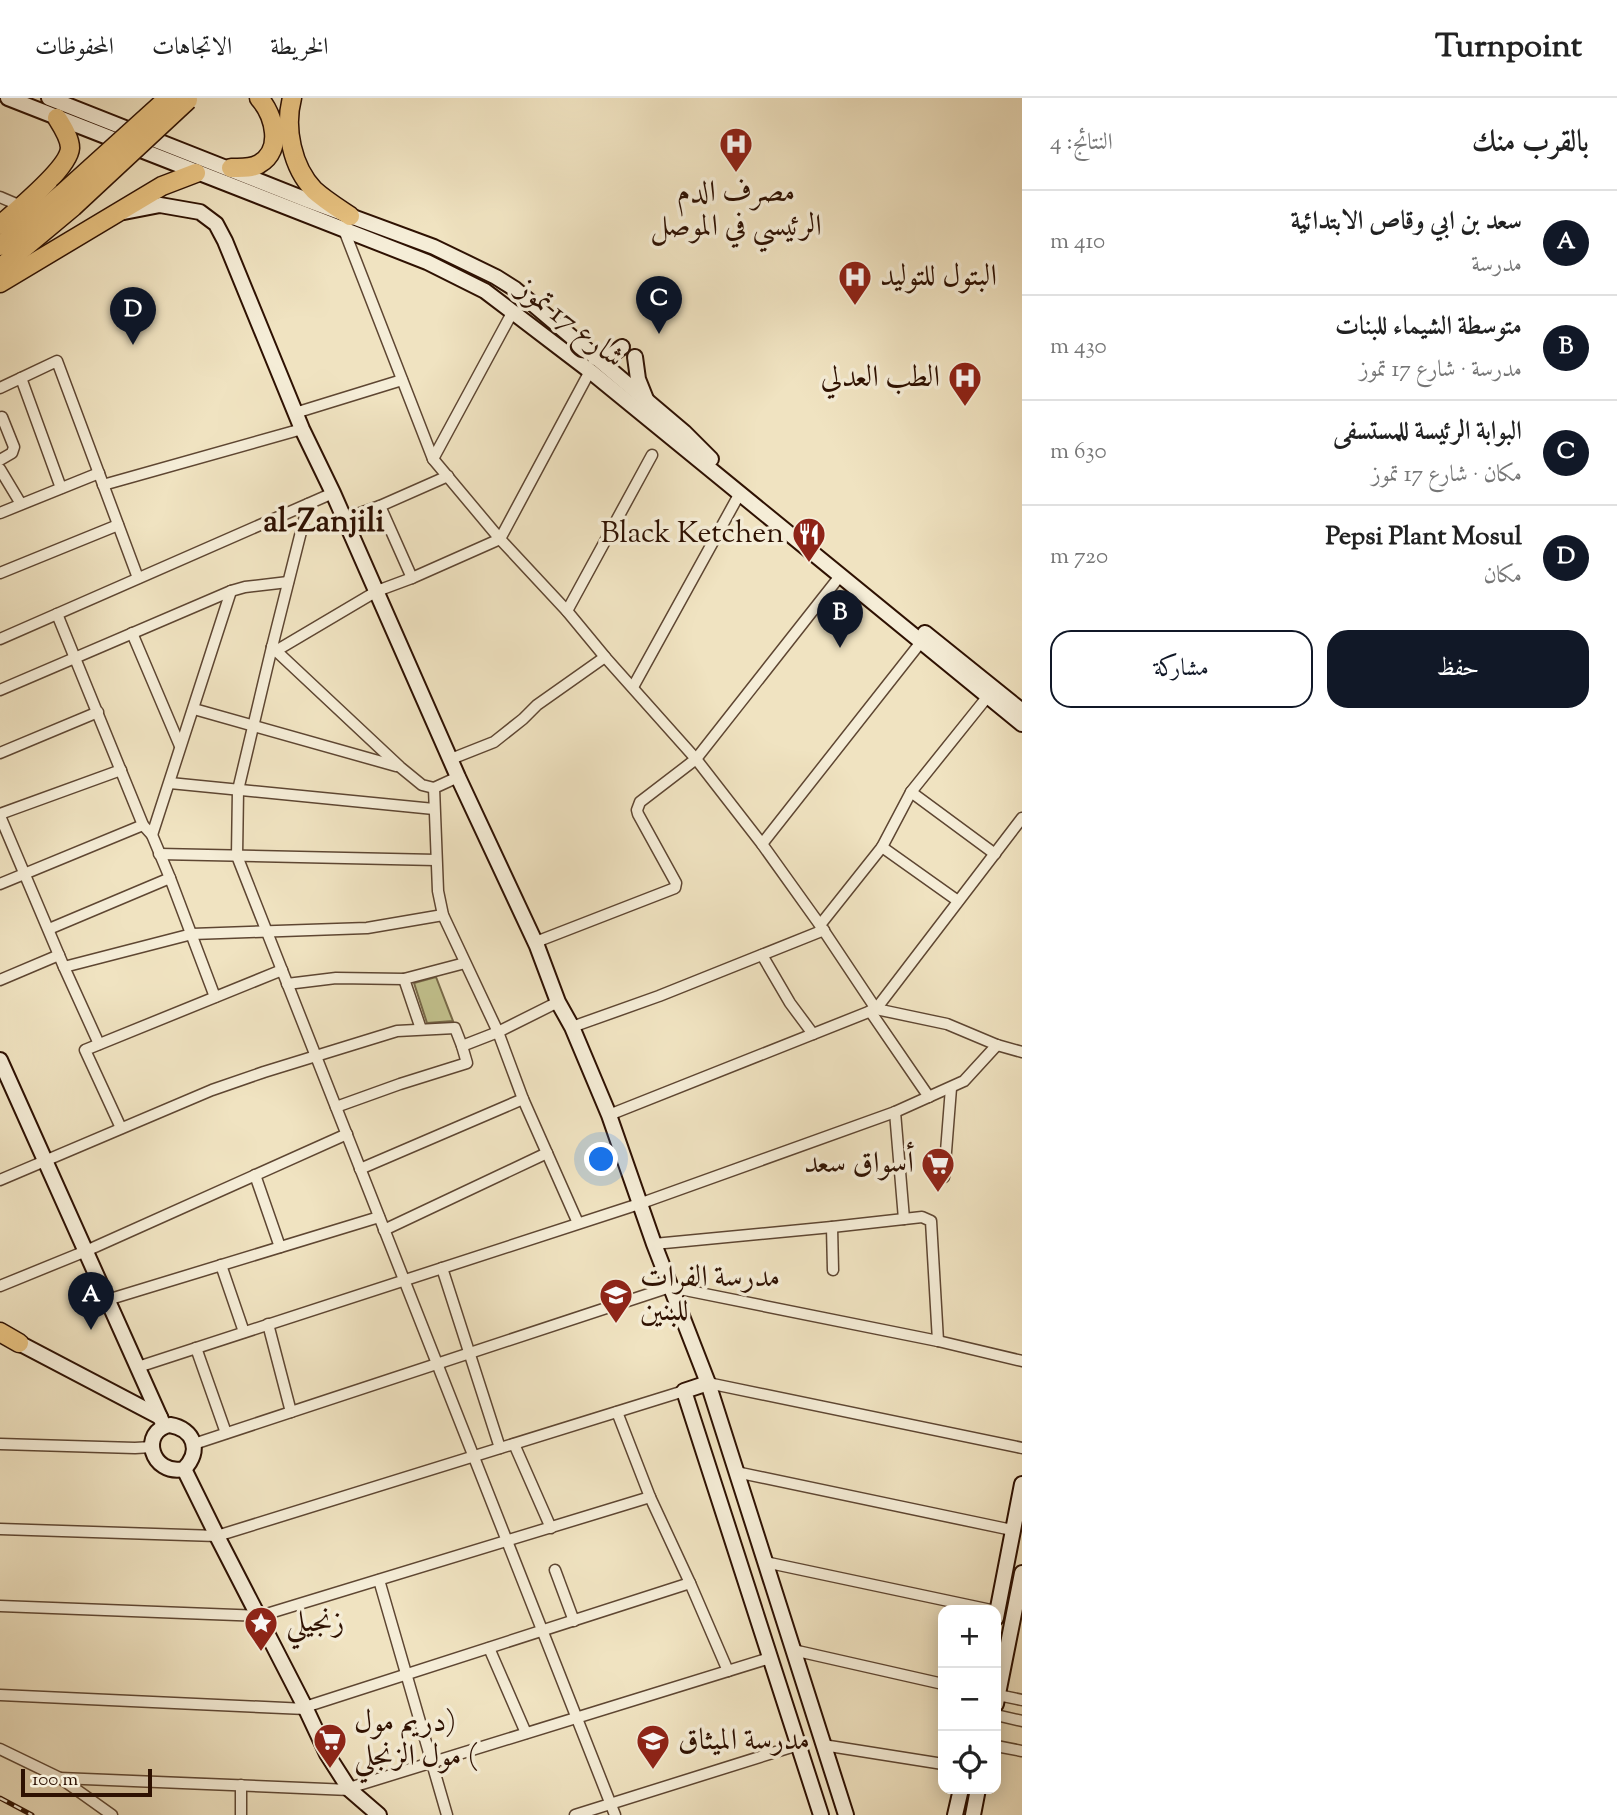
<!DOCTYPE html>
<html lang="ar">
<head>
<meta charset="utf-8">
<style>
	body { margin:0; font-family:"Sorts Mill Goudy",Amiri,serif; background:#f6f6f6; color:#222; direction:rtl }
	.controls { position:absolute; right:21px; bottom:21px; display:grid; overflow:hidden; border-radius:14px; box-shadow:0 4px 18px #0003 }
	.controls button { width:63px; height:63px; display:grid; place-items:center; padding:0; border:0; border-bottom:2px solid #e0e0e0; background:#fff; color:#222; font:35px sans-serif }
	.scale { position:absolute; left:21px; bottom:18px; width:131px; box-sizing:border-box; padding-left:7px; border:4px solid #2e1102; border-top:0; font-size:19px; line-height:24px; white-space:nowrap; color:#2e1102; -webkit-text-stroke:5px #f5edd7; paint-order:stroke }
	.you { position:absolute; left:602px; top:1062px; width:24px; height:24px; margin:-18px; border:5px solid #fff; border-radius:50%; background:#1a73e8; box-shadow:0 0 0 10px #1a73e833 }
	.badge { display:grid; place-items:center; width:46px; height:46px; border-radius:50%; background:#111827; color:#fff; font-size:23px; font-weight:700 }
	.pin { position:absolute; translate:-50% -58px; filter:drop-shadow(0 2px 4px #0008) }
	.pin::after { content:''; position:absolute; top:37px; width:24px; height:21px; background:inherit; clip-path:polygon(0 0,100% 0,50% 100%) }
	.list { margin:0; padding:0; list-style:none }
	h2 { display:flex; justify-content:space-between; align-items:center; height:91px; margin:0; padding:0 28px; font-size:30px }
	h2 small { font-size:23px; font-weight:400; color:#767676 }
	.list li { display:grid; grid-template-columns:46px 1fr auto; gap:21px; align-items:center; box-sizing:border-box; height:105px; padding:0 28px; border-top:2px solid #e0e0e0 }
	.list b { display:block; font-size:26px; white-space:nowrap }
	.list p { margin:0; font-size:23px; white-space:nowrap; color:#767676 }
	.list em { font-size:23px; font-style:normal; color:#767676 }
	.actions { display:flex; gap:14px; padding:21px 28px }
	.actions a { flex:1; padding:16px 0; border:2px solid #111827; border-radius:21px; text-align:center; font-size:24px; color:#111827 }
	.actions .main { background:#111827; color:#fff }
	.icon { flex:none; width:38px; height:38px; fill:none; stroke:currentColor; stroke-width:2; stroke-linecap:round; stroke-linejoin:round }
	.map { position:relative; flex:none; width:1022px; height:1717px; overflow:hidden; direction:ltr }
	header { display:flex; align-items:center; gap:42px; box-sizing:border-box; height:98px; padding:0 35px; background:#fff; border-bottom:2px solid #e0e0e0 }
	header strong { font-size:33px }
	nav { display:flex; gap:38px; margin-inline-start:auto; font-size:24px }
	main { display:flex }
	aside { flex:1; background:#fff }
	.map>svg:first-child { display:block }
	.green { fill:#c2c18d; stroke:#786948; stroke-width:2 }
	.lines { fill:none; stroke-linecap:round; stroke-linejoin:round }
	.street-casing { stroke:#5e4632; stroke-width:13 }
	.secondary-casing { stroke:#2e1102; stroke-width:18 }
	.highway-casing { stroke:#2e1102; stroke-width:21 }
	.street { stroke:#f5edd7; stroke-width:10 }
	.secondary { stroke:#f5edd7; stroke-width:14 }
	.highway { stroke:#e8c280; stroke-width:18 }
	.rail-casing { stroke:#2e1102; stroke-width:5 }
	.rail { stroke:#f5edd7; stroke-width:2.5; stroke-dasharray:8; stroke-linecap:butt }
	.highway-bridge-casing { stroke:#2e1102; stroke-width:21; stroke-linecap:butt }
	.highway-bridge { stroke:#e8c280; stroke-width:18 }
	.labels { text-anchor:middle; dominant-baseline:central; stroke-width:7; stroke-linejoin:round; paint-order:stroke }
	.poi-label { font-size:30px; fill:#2e1102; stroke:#f5edd7; text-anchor:start }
	.street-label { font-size:30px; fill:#2e1102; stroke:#f5edd7 }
	.neighbourhood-label { font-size:32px; font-weight:bold; fill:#2e1102; stroke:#f5edd7 }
</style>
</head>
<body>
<header>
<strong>Turnpoint</strong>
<nav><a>الخريطة</a><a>الاتجاهات</a><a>المحفوظات</a></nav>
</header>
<main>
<aside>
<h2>بالقرب منك<small>النتائج: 4</small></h2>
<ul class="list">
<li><span class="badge">A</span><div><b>سعد بن ابي وقاص الابتدائية</b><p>مدرسة</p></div><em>410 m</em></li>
<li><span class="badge">B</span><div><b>متوسطة الشيماء للبنات</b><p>مدرسة · شارع 17 تموز</p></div><em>430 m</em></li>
<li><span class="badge">C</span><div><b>البوابة الرئيسة للمستسفى</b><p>مكان · شارع 17 تموز</p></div><em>630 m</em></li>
<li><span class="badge">D</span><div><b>Pepsi Plant Mosul</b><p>مكان</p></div><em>720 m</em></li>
</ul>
<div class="actions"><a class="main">حفظ</a><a>مشاركة</a></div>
</aside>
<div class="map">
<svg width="1022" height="1717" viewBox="0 0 1022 1717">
	<rect width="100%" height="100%" fill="#f0e3c1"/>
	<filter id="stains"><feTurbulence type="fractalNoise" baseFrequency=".00286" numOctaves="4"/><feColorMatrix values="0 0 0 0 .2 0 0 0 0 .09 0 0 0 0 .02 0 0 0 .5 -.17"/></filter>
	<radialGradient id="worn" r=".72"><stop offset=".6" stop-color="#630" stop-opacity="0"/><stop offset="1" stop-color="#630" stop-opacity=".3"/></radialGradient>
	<path class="green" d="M 436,879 L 453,923 L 427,925 L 414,885 Z"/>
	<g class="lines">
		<defs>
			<g id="street">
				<path d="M 0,99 L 21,108"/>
				<path d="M 344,132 L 433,361 L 500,441 L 567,513 L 605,559 L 696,661 L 762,746 L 820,827 L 876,911 L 947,926 L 997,947 L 1022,954"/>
				<path d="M 21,280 L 61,390"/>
				<path d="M 0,290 L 57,263 L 138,480"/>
				<path d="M 295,315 L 402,282"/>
				<path d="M 433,361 L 512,215"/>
				<path d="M 0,362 L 12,355 L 14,349 L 2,319"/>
				<path d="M 0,371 L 21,406"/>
				<path d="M 103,387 L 302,331"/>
				<path d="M 308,406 L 272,549 L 238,692 L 237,758 L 615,1717"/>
				<path d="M 380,408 L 412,480"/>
				<path d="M 0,415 L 99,375"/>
				<path d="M 343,421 L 380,408 L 448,378"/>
				<path d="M 0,475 L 118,427"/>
				<path d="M 567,513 L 652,357"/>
				<path d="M 57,516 L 143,727 L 152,737 L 170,780 L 215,899"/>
				<path d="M 132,535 L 180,648"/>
				<path d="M 0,541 L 333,395"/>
				<path d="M 272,549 L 279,551 L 377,493 L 412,480 L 500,441 L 590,273"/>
				<path d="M 272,549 L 400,669 L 422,687 L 434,690"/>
				<path d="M 633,589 L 740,395"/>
				<path d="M 0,592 L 231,493 L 245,489 L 288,484"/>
				<path d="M 194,611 L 396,668"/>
				<path d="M 0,655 L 98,614"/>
				<path d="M 451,661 L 494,644 L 523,621 L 537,607 L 605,559"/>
				<path d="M 458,679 L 434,690 L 438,793 L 443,817 L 498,934 L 523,1001 L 578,1125"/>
				<path d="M 170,685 L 434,711"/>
				<path d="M 911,694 L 995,756"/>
				<path d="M 0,716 L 121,672"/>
				<path d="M 0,718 L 64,869 L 99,946"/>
				<path d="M 152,737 L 231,493"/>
				<path d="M 762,746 L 921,544"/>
				<path d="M 882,749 L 958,803"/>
				<path d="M 159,756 L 436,762"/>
				<path d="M 0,786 L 143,727"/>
				<path d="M 820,827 L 882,749 L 911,694 L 988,598"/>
				<path d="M 49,831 L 170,780"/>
				<path d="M 537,848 L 541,842 L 675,790 L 676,785 L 638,716 L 637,712 L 640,704 L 696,661 L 840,478"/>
				<path d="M 762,857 L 790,905 L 813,936"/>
				<path d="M 64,869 L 192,836 L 367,830 L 443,817"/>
				<path d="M 404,881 L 421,931"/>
				<path d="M 0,882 L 59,857"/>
				<path d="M 287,886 L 336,880 L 404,881 L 465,865"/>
				<path d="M 870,913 L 929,999"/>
				<path d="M 572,929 L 659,898 L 824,832"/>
				<path d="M 336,1009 L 400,986 L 467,965 L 462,948"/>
				<path d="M 895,1014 L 904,1121"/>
				<path d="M 609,1017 L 876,911 L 1022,720"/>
				<path d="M 121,1030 L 85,952 L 282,872"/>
				<path d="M 360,1071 L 523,1001"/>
				<path d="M 255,1077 L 280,1149"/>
				<path d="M 944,1079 L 951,990"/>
				<path d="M 0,1082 L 212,992 L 264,974 L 397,933 L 455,930 L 462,948 L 498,934 L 558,904"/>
				<path d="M 832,1129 L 833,1172"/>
				<path d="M 384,1132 L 547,1055"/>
				<path d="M 654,1146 L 832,1129 L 922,1119 L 931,1123 L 938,1243"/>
				<path d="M 221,1167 L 244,1234"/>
				<path d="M 442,1170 L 500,1350"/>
				<path d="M 0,1188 L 86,1153 L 347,1036"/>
				<path d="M 107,1202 L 379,1119"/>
				<path d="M 268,1226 L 291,1314"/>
				<path d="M 196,1250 L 226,1335"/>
				<path d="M 138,1269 L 639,1106 L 895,1014 L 964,983 L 997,947"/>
				<path d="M 708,1285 L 1022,1350"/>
				<path d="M 617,1314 L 650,1399 L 690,1485 L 728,1573"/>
				<path d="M 0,1346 L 135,1350 L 152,1349"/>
				<path d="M 194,1346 L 670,1189 L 938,1243 L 1022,1263"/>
				<path d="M 514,1346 L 551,1430"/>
				<path d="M 736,1374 L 1012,1432"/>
				<path d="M 0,1431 L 217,1438 L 684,1293"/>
				<path d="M 765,1464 L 991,1512"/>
				<path d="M 555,1472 L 574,1523"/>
				<path d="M 379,1482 L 447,1717"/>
				<path d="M 0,1508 L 260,1518 L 650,1399"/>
				<path d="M 489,1550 L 526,1635"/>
				<path d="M 793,1552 L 943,1586"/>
				<path d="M 0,1597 L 306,1611"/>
				<path d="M 998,1597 L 1022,1602"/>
				<path d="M 305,1609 L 690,1485"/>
				<path d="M 996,1617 L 1022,1623"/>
				<path d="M 823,1647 L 943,1666"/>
				<path d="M 996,1648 L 1022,1653"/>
				<path d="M 0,1651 L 60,1680 L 112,1717"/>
				<path d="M 60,1680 L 350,1692"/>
				<path d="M 349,1690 L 770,1560"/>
				<path d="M 241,1717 L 241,1687"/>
				<path d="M 575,1717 L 798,1647"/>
			</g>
			<g id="secondary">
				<path d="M 8,0 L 427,164 L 485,193 L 590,273 L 1022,626"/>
				<path d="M 49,0 L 307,102 L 434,149 L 496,179 L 515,191 L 684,334 L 711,361"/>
				<path d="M 124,114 L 160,107 L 200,114 L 216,126 L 225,143 L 302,331 L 333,395 L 458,679 L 537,848 L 558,904 L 572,929 L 609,1017 L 654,1146 L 708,1285 L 846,1717"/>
				<path d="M 635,259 L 638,281 L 646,301"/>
				<path d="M 595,260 L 610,258 L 622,249"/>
				<path d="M 925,535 L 1022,613"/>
				<path d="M 0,962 L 164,1328"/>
				<path d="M 19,1245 L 160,1319"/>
				<path d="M 708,1285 L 684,1293 L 821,1717"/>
				<path d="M 170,1327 C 194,1331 202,1353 184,1371 C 151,1378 139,1333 170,1327 Z"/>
				<path d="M 184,1371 L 217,1438 L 305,1609 L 327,1656 L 350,1692 L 379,1717"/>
				<path d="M 996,1520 L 1022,1386"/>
				<path d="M 996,1606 L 1022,1475"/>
				<path d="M 955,1717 L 961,1691"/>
				<path d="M 973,1717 L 978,1691"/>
			</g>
			<g id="highway">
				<path d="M 292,0 C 284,30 292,69 314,92 C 325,102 338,110 350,118"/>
				<path d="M 231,70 C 240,70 251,71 259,66 C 284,52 274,17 259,0"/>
				<path d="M 0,127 C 16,113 69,70 70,50 C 70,40 62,28 57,20"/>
				<path d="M 0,148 L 63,95"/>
				<path d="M 0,170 L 73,109"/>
				<path d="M 0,185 L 162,88 L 196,75"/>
				<path d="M 0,1234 L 19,1245"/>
			</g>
		</defs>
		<use href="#street" class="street-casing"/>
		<use href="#secondary" class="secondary-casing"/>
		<use href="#highway" class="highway-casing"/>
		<use href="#street" class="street"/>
		<use href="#secondary" class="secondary"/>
		<use href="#highway" class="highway"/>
		<defs>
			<path id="rail" d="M 0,1700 L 32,1717"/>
		</defs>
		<use href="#rail" class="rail-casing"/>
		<use href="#rail" class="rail"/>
		<defs>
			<g id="highway-bridge">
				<path d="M 63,95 L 168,0"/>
				<path d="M 73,109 L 188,2"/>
			</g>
		</defs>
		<use href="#highway-bridge" class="highway-bridge-casing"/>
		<use href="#highway-bridge" class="highway-bridge"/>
	</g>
	<defs>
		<symbol id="hospital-pin" viewBox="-11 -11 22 30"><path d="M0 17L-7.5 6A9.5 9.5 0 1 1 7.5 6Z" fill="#8f2418" stroke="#f5edd7"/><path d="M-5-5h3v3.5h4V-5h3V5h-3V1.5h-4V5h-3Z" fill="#fff"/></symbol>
		<symbol id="restaurant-pin" viewBox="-11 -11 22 30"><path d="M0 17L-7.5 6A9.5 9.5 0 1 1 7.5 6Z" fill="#8f2418" stroke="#f5edd7"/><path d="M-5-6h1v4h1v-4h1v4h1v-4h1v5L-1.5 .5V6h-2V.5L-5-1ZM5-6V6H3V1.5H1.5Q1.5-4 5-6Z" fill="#fff"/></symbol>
		<symbol id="supermarket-pin" viewBox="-11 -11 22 30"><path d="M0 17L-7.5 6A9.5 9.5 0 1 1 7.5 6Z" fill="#8f2418" stroke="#f5edd7"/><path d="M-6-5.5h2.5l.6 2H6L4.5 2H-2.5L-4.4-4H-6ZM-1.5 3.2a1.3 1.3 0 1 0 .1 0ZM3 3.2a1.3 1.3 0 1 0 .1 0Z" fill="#fff"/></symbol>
		<symbol id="school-pin" viewBox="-11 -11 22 30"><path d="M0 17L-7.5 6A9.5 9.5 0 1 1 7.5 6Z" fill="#8f2418" stroke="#f5edd7"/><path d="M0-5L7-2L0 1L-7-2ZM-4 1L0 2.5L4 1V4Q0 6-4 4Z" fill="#fff"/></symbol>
		<symbol id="sight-pin" viewBox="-11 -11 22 30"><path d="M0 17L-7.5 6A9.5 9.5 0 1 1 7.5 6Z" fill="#8f2418" stroke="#f5edd7"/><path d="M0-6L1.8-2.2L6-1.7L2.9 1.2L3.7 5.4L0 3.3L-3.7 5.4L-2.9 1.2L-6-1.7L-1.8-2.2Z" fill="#fff"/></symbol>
	</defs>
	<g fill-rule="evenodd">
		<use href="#hospital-pin" x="717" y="27" width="38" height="52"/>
		<use href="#hospital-pin" x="836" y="160" width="38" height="52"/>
		<use href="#hospital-pin" x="946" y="261" width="38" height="52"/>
		<use href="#restaurant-pin" x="790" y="417" width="38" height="52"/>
		<use href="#supermarket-pin" x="919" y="1047" width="38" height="52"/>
		<use href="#school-pin" x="597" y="1178" width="38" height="52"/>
		<use href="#sight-pin" x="242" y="1506" width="38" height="52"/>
		<use href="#supermarket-pin" x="311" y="1623" width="38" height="52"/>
		<use href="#school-pin" x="634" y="1624" width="38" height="52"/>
	</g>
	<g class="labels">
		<g class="poi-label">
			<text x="736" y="95" text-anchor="middle">مصرف الدم<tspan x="736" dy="34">الرئيسي في الموصل</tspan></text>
			<text x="880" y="179">البتول للتوليد</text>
			<text x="940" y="280" text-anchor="end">الطب العدلي</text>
			<text x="784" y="436" text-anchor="end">Black Ketchen</text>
			<text x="914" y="1066" text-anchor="end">أسواق سعد</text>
			<text x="640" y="1180">مدرسة الفرات<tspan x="640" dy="34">للبنين</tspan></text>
			<text x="286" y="1525">زنجيلي</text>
			<text x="354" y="1625">دريم مول)<tspan x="354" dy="34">مول الزنجلي (</tspan></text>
			<text x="678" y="1643">مدرسة الميثاق</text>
		</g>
		<g class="street-label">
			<text transform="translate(570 226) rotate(38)">شارع 17 تموز</text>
		</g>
		<g class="neighbourhood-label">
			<text x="324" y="425">al-Zanjili</text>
		</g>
	</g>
	<rect width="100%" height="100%" filter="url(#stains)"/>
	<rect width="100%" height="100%" fill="url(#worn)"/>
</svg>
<div class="controls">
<button>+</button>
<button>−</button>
<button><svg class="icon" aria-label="locate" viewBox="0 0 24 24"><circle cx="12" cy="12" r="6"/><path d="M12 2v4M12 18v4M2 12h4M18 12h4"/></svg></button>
</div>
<div class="scale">100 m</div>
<div class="you"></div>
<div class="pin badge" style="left:91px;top:1232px">A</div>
<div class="pin badge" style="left:840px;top:550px">B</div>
<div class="pin badge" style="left:659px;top:236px">C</div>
<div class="pin badge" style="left:133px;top:247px">D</div>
</div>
</main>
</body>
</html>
